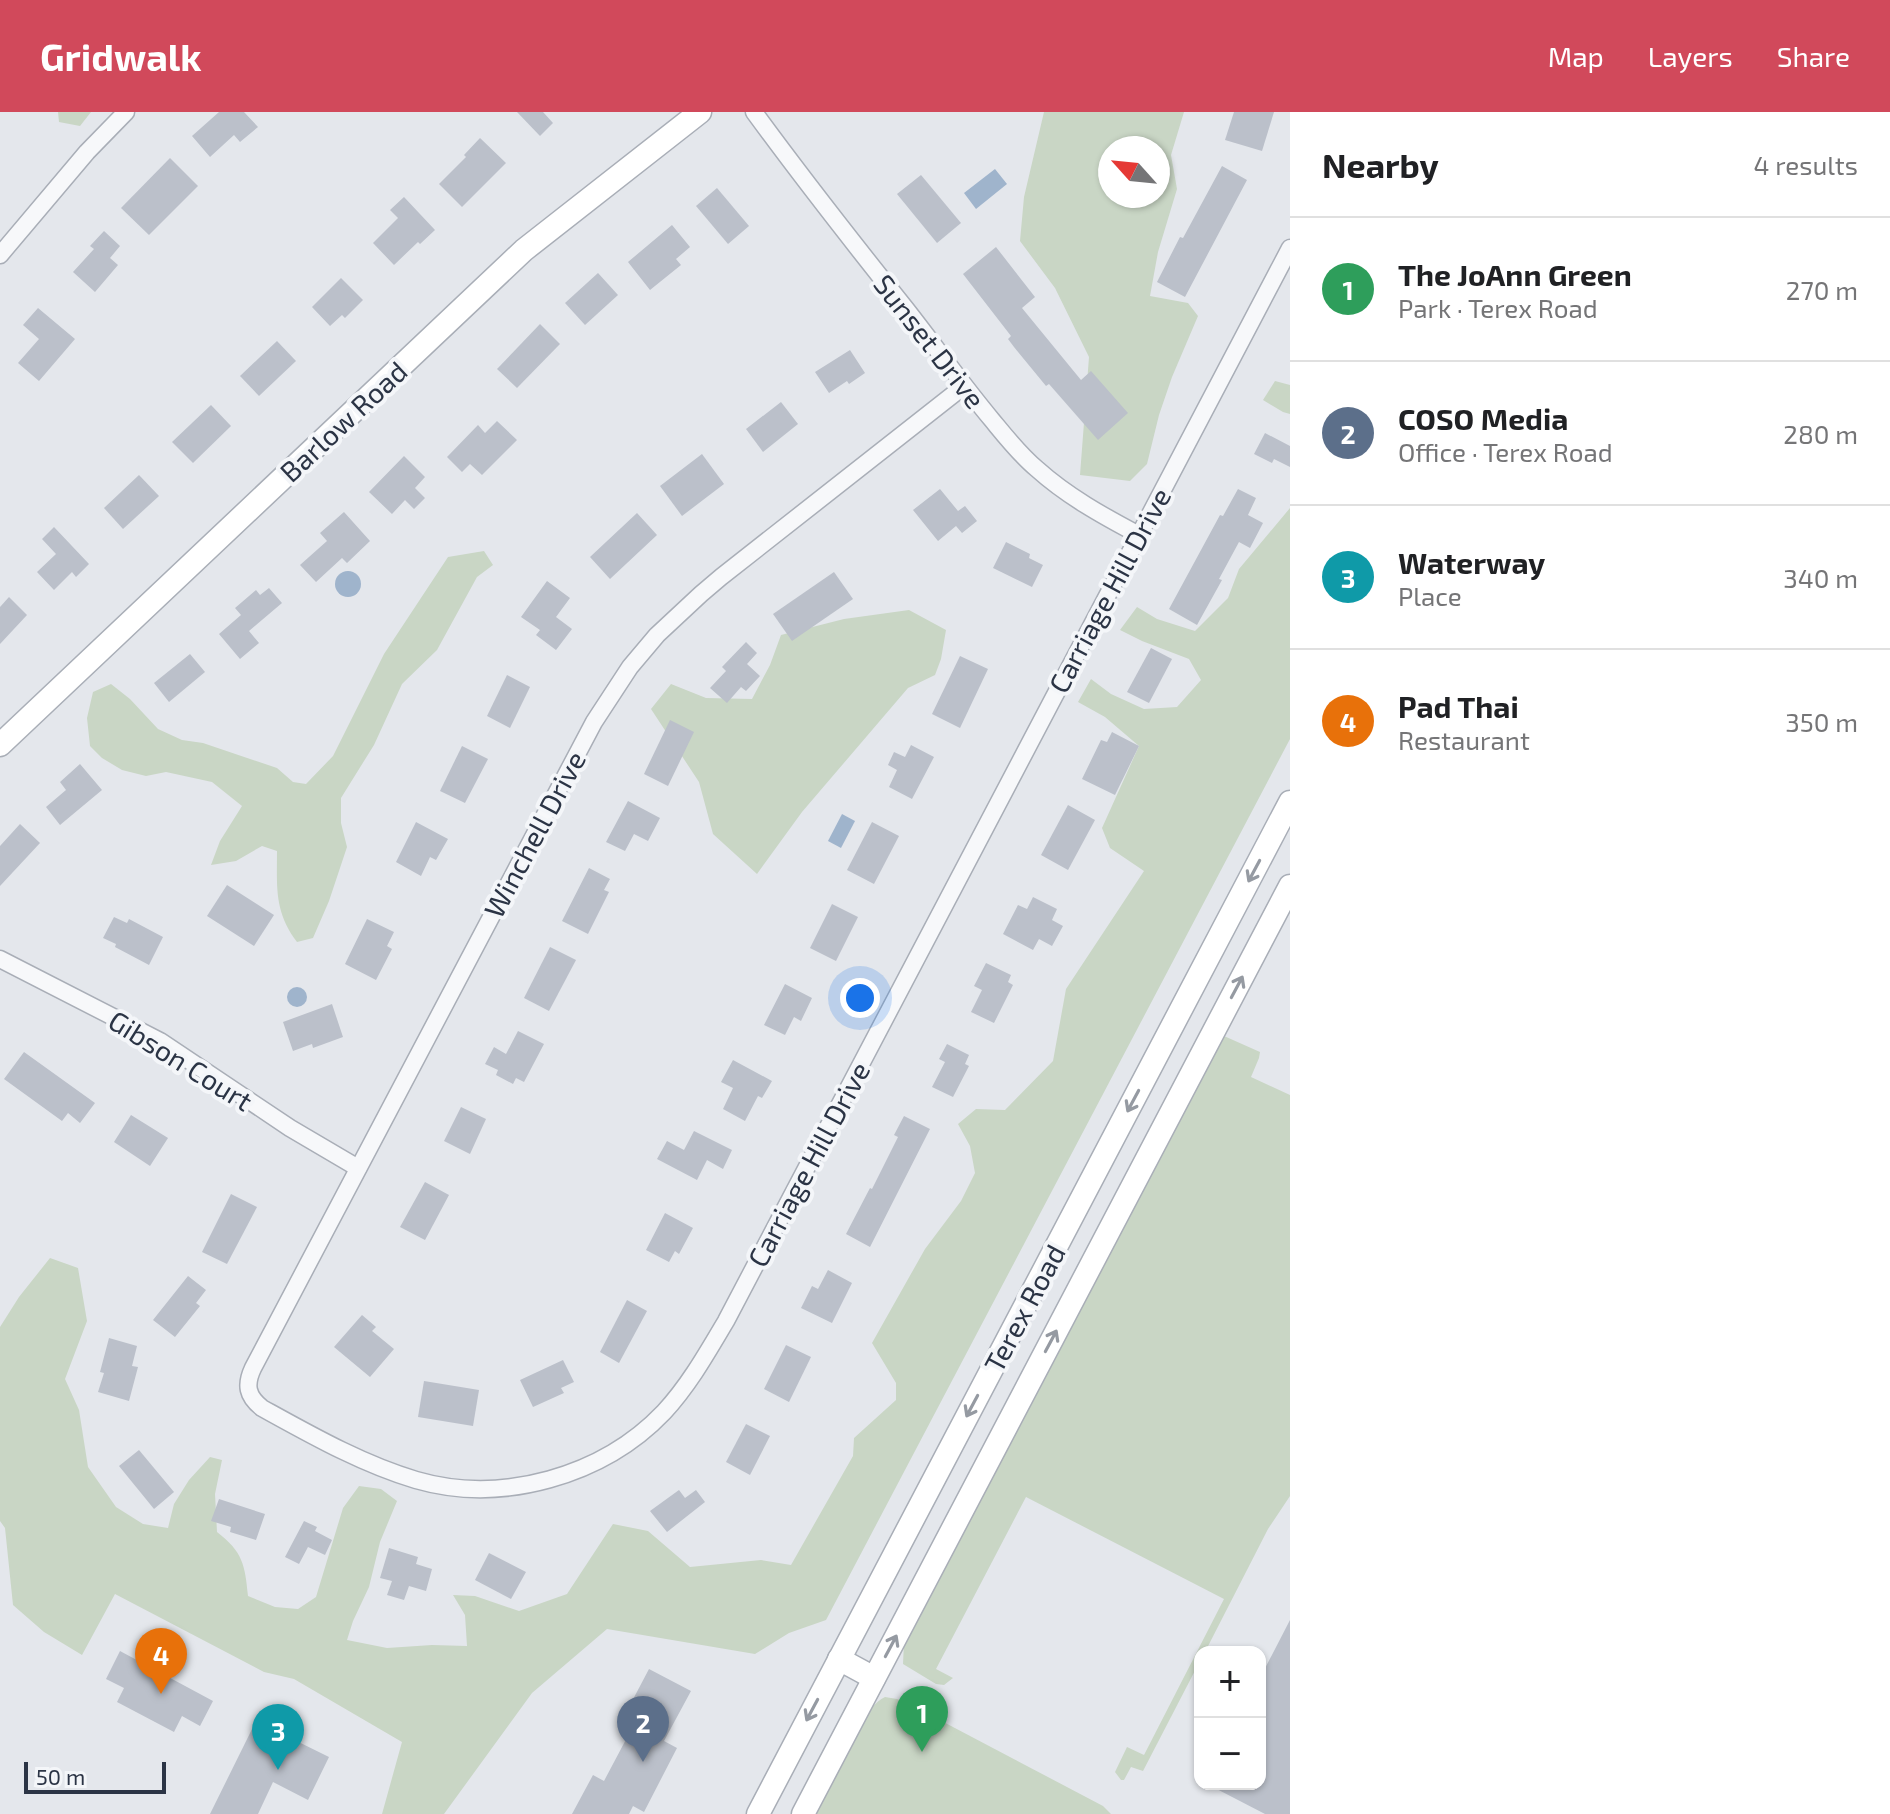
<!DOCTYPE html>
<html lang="en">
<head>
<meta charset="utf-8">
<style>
	body { margin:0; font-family:"Exo 2",sans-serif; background:#f2f2f2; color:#202124 }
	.controls { position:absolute; right:24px; bottom:24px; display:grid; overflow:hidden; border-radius:16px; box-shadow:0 2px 6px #0004 }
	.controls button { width:72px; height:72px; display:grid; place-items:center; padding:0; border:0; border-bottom:2px solid #e0e0e0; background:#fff; color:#202124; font:40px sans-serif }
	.compass { position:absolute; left:1098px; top:24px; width:72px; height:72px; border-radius:50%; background:#fff; box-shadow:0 2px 6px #0004; rotate:297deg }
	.scale { position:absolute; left:24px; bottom:20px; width:142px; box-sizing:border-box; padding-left:8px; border:4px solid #2b3445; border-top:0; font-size:22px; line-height:28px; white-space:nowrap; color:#2b3445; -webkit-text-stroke:6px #f4f6f9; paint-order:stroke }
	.you { position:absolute; left:860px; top:886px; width:28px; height:28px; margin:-20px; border:6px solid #fff; border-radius:50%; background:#1a73e8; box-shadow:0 0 0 12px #1a73e833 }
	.badge { display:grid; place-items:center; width:52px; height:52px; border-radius:50%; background:#d1495b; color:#fff; font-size:26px; font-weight:700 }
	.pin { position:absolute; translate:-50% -66px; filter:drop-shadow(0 2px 4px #0008) }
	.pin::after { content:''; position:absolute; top:42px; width:28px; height:24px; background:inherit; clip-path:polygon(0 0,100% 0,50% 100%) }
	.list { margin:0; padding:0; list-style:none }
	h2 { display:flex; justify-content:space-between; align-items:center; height:104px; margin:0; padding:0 32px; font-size:34px }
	h2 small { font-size:26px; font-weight:400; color:#757577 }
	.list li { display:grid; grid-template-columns:52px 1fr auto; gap:24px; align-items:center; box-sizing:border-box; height:144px; padding:0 32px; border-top:2px solid #e0e0e0 }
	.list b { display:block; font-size:30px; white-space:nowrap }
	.list p { margin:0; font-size:26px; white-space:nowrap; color:#757577 }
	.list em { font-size:26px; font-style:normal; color:#757577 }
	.map { position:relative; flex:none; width:1290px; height:1702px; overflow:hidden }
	header { display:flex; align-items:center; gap:48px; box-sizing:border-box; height:112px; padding:0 40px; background:#d1495b; color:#fff }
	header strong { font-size:38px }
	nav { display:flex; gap:44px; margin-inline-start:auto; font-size:28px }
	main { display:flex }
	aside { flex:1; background:#fff }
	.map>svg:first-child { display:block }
	.green { fill:#c9d6c5; fill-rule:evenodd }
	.water { fill:#9fb4cc }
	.building { fill:#bbc0ca }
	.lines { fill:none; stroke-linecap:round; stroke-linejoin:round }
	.street-casing { stroke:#a9aeb7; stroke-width:19 }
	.secondary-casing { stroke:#a9aeb7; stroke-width:25 }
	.street { stroke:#f7f8fa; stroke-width:16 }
	.secondary { stroke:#fff; stroke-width:22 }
	.oneway { stroke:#959aa2 }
	.labels { text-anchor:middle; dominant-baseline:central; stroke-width:8; stroke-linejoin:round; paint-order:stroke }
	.street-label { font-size:28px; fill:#2b3445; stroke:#f4f6f9 }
</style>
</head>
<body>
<header>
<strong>Gridwalk</strong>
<nav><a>Map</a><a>Layers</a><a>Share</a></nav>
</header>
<main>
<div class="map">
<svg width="1290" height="1702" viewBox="0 0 1290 1702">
	<rect width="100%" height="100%" fill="#e4e7ec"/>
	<g class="green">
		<path d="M 58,0 L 91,0 L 80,14 L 59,10 Z"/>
		<path d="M 1044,0 L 1184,0 L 1171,43 L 1177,77 L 1158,140 L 1150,184 L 1188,191 L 1198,204 L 1172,265 L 1159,303 L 1147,352 L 1130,369 L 1080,363 L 1089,245 L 1055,176 L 1020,129 L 1024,85 ZM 1110,36 L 1158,36 L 1158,84 L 1110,84 Z"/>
		<path d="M 1275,269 L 1290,273 L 1290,302 L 1283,300 L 1263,288 Z"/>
		<path d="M 1290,396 L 1290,627 L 826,1508 L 789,1521 L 755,1542 L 607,1517 L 532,1581 L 444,1702 L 382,1702 L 402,1630 L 294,1567 L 264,1560 L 115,1482 L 82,1543 L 44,1520 L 13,1493 L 5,1416 L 0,1409 L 0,1215 L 19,1185 L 50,1146 L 78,1156 L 87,1209 L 65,1267 L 79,1298 L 88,1355 L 116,1395 L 143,1412 L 168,1416 L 174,1392 L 189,1368 L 210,1345 L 222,1348 L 215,1382 L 217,1420 C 243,1440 245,1453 248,1484 L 275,1495 L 298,1497 L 316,1485 L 343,1396 L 359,1374 L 381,1377 L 397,1389 L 380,1430 L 369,1475 L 353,1509 L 347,1528 L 387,1536 L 432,1533 L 467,1534 L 465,1503 L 453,1483 L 475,1484 L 519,1499 L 567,1482 L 613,1412 L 648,1419 L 690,1455 L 761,1448 L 791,1453 L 853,1344 L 854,1326 L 896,1288 L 896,1271 L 872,1231 L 925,1137 L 961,1089 L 975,1061 L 970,1034 L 958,1012 L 976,997 L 1005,998 L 1053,949 L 1066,877 L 1144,759 L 1110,736 L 1102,716 L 1139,634 L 1105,605 L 1078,590 L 1091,567 L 1111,582 L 1144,597 L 1177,595 L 1201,568 L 1189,547 L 1142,529 L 1120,518 L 1137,495 L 1157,507 L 1195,519 L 1228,486 L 1239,457 Z"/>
		<path d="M 484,439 L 493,453 L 477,465 L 437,538 L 402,572 L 374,633 L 341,686 L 341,711 L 347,735 L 329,789 L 313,826 L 297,830 C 274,800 277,775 277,739 L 262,734 L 236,749 L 211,753 L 220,729 L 242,694 L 212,670 L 166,660 L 146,664 L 122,658 L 102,646 L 90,634 L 87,606 L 93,580 L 111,572 L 130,587 L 158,617 L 182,628 L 203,631 L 277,656 L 293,670 L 306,672 L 333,644 L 384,542 L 448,445 Z"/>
		<path d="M 909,498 L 946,518 L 941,547 L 935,563 L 908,576 L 802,700 L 757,762 L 713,722 L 699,670 L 651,597 L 671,572 L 706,586 L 752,587 L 770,553 L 781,523 L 844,507 Z"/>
		<path d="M 1224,924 L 1260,940 L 1259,946 L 1251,965 L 1290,983 L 1290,1384 L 1268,1417 L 1205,1540 L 1200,1540 L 1200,1549 L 1143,1659 L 1131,1655 L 1124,1668 L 1121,1668 L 1115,1660 L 1127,1635 L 1144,1643 L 1224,1487 L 1026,1385 L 936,1557 L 953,1566 L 944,1573 L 936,1572 L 903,1552 L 904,1531 L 1215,935 Z"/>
		<path d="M 885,1585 L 897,1587 L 915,1595 L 1103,1694 L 1111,1702 L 811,1702 C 826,1673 858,1598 885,1585 Z"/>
	</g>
	<g class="water">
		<path d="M 995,57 L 1007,72 L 976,97 L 964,81 Z"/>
		<circle cx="348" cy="472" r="13"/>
		<path d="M 842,702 L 855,709 L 841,736 L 828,729 Z"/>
		<circle cx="297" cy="885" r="10"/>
	</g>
	<g class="building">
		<path d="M 219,0 L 244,0 L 258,15 L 240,30 L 234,23 L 210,45 L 192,24 Z"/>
		<path d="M 517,0 L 543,0 L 553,11 L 540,24 Z"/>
		<path d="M 1234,0 L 1274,0 L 1262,39 L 1225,28 Z"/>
		<path d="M 480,26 L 506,51 L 462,95 L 439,72 L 466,45 L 464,43 Z"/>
		<path d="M 170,46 L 198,74 L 149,123 L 121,96 Z"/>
		<path d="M 1222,54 L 1247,68 L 1185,185 L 1157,170 L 1180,125 L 1183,126 Z"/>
		<path d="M 921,63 L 961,111 L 937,131 L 897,82 Z"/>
		<path d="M 717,76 L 749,114 L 728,132 L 696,94 Z"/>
		<path d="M 404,85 L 435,118 L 420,132 L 418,130 L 394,153 L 373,131 L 398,106 L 390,98 Z"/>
		<path d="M 672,113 L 690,135 L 676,147 L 681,153 L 650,178 L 628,150 Z"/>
		<path d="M 104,119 L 120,134 L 110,146 L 118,153 L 95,180 L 73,160 L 94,137 L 90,134 Z"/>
		<path d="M 996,135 L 1035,185 L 1022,196 L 1081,268 L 1091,259 L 1128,301 L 1098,328 L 1049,272 L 1046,274 L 1014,235 L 1008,227 L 1011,224 L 963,162 Z"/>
		<path d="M 598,161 L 618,183 L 585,213 L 565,191 Z"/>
		<path d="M 341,166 L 363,188 L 345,206 L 342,203 L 330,214 L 312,195 Z"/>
		<path d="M 38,196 L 75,227 L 39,269 L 18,251 L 39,227 L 23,213 Z"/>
		<path d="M 540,212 L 560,232 L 517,276 L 497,257 Z"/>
		<path d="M 277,229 L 296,249 L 259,284 L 240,264 Z"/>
		<path d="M 850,238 L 865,261 L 849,272 L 847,269 L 829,281 L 815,260 Z"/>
		<path d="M 781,290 L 798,312 L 763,340 L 746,317 Z"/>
		<path d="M 211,293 L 231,314 L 193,351 L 172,330 Z"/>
		<path d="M 497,309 L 517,328 L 482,363 L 470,352 L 462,360 L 447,345 L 478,313 L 485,321 Z"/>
		<path d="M 1265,321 L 1290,334 L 1290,355 L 1274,347 L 1272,351 L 1254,342 Z"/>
		<path d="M 702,342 L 724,372 L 682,404 L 660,374 Z"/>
		<path d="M 404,344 L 425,365 L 415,376 L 425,386 L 414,397 L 405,388 L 392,402 L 369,380 Z"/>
		<path d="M 139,363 L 159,384 L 123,417 L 104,396 Z"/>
		<path d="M 940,377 L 958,399 L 965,394 L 977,409 L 962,421 L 956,414 L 938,429 L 913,398 Z"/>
		<path d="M 1238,377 L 1256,386 L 1248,403 L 1263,411 L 1250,436 L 1239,430 L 1219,467 L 1222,468 L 1197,513 L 1169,497 L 1220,403 L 1223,404 Z"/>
		<path d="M 344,400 L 370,429 L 347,451 L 342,446 L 316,470 L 300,453 L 327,429 L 320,421 Z"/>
		<path d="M 637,401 L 657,423 L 610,467 L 590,445 Z"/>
		<path d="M 54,415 L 89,452 L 76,465 L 72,460 L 54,478 L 37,460 L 56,442 L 42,427 Z"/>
		<path d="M 1006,430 L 1030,442 L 1029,446 L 1043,453 L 1032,475 L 993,456 Z"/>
		<path d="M 834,460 L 853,487 L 792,529 L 773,502 Z"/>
		<path d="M 547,469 L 570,486 L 556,505 L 572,517 L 556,538 L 536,523 L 540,518 L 521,505 Z"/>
		<path d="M 269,476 L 282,491 L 249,519 L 259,531 L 240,547 L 219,522 L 241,503 L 235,496 L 256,478 L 260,483 Z"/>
		<path d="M 9,485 L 27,503 L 0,532 L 0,495 Z"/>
		<path d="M 746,530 L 757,541 L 747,552 L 760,564 L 746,579 L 741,575 L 727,591 L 710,576 L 726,559 L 722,555 Z"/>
		<path d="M 1151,536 L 1172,547 L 1149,591 L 1127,580 Z"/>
		<path d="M 190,542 L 205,560 L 169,590 L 154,571 Z"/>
		<path d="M 960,544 L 988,557 L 960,616 L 932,602 Z"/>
		<path d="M 507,563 L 530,575 L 510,616 L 487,604 Z"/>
		<path d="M 670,608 L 694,620 L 668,674 L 644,662 Z"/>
		<path d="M 1112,620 L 1139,634 L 1115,683 L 1082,667 L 1101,628 L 1107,630 Z"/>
		<path d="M 911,633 L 934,645 L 912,687 L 889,675 L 897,658 L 888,653 L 894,640 L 905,645 Z"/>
		<path d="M 462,634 L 488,647 L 465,691 L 440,679 Z"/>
		<path d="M 80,652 L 102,678 L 60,713 L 46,695 L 66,678 L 60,670 Z"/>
		<path d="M 628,689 L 660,706 L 648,729 L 634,722 L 625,739 L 606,730 Z"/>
		<path d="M 1068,693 L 1095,708 L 1068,758 L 1041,743 Z"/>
		<path d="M 416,710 L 448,727 L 436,748 L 430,745 L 421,764 L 396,750 Z"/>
		<path d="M 872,710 L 899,724 L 874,772 L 847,758 Z"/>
		<path d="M 20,712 L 40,731 L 0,774 L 0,734 Z"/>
		<path d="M 589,756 L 610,767 L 604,778 L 609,780 L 588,822 L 562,809 Z"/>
		<path d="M 227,773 L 274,803 L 254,834 L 207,804 Z"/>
		<path d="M 1033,785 L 1057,797 L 1052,808 L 1063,814 L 1052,834 L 1039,827 L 1033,838 L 1003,822 L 1018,793 L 1027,797 Z"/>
		<path d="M 832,792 L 858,805 L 836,849 L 810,836 Z"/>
		<path d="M 114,805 L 127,811 L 129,807 L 163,825 L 149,853 L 115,835 L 116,832 L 103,826 Z"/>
		<path d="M 367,807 L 394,820 L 387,834 L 392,837 L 376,868 L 345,852 Z"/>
		<path d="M 550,835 L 576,848 L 549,899 L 524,886 Z"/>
		<path d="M 986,851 L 1011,863 L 1008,870 L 1013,873 L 994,911 L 971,900 L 982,878 L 974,874 Z"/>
		<path d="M 785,872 L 812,886 L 801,909 L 794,905 L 785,923 L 764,913 Z"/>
		<path d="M 332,892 L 343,925 L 313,936 L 312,932 L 293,939 L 283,910 Z"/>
		<path d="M 518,919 L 544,932 L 524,970 L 516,966 L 513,972 L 496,963 L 498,958 L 485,952 L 494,935 L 506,942 Z"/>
		<path d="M 947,932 L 969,943 L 965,952 L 969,954 L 953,985 L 932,975 L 945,950 L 939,947 Z"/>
		<path d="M 24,940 L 95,991 L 80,1011 L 68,1001 L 62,1009 L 4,967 Z"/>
		<path d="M 733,948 L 772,969 L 762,986 L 758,984 L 745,1009 L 723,997 L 733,976 L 721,970 Z"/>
		<path d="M 461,995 L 486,1007 L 470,1042 L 444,1029 Z"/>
		<path d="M 131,1003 L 168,1026 L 150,1054 L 114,1030 Z"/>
		<path d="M 904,1004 L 930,1017 L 870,1135 L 846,1122 L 870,1076 L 872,1077 L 898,1025 L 894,1023 Z"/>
		<path d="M 694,1019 L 732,1038 L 723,1057 L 707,1048 L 697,1068 L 657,1047 L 667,1029 L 684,1038 Z"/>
		<path d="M 425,1070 L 449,1083 L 425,1128 L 400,1115 Z"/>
		<path d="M 231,1082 L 257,1095 L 227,1152 L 202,1140 Z"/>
		<path d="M 665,1101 L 693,1116 L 679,1142 L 675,1139 L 669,1150 L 646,1138 Z"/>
		<path d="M 828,1158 L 852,1171 L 832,1211 L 801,1196 L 812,1174 L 818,1177 Z"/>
		<path d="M 188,1164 L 206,1178 L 196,1191 L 200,1194 L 175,1225 L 153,1208 Z"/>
		<path d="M 627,1188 L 647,1199 L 619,1251 L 600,1240 Z"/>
		<path d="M 362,1203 L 376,1215 L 372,1219 L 394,1237 L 370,1265 L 334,1235 Z"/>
		<path d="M 109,1226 L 137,1234 L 132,1254 L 138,1255 L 129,1289 L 98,1280 L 104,1261 L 100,1260 Z"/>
		<path d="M 786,1233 L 811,1245 L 789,1290 L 764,1277 Z"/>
		<path d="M 563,1248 L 574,1270 L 561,1276 L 564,1281 L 533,1295 L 520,1268 Z"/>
		<path d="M 424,1269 L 479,1278 L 473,1314 L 418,1305 Z"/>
		<path d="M 746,1312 L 770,1324 L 750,1363 L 726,1350 Z"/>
		<path d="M 139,1338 L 174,1380 L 154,1397 L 119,1354 Z"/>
		<path d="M 679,1378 L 685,1386 L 696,1378 L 705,1390 L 667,1420 L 650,1399 Z"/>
		<path d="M 219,1387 L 265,1402 L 256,1428 L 230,1420 L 231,1415 L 211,1409 Z"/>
		<path d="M 304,1409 L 317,1415 L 315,1419 L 332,1428 L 325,1443 L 308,1435 L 299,1452 L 285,1445 Z"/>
		<path d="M 389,1436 L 418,1445 L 416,1452 L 432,1457 L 426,1479 L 409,1474 L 404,1488 L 387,1483 L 392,1469 L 380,1466 Z"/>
		<path d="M 489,1441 L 526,1460 L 511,1487 L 475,1468 Z"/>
		<path d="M 1290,1508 L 1290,1702 L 1265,1702 L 1207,1672 L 1260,1672 L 1260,1566 Z"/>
		<path d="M 120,1539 L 213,1589 L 200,1614 L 182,1604 L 174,1620 L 117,1590 L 124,1576 L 106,1567 Z"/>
		<path d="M 649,1557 L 691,1579 L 664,1629 L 677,1636 L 644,1700 L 633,1694 L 629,1702 L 572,1702 L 593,1663 L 604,1669 L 631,1618 L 620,1612 Z"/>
		<path d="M 256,1609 L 329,1645 L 308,1688 L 273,1670 L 258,1702 L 210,1702 Z"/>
	</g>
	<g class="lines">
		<defs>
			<g id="street">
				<path d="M 754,0 C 803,67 854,132 906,197 C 935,234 962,272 992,308 C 1006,325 1020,343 1037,357 C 1067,384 1103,404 1139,423"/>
				<path d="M 0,143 L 87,40 L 126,0"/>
				<path d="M 964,274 L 721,465 L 701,482 L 657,523 L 630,555 L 594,610 L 253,1256 C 245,1273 247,1284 262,1296 C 311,1323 362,1352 416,1368 C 502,1393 603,1364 664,1300 C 689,1273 707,1241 726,1209 L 1290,136"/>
				<path d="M 0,847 L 160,929 L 290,1016 L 358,1056"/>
			</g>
			<g id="secondary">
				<path d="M 0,633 L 524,138 L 700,0"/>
				<path d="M 839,1547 L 874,1566"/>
				<path d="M 758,1702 L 1290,690"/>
				<path d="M 803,1702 L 1290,774"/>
			</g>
		</defs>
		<use href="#street" class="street-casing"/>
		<use href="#secondary" class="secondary-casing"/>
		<use href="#street" class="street"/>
		<use href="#secondary" class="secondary"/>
	</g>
	<defs><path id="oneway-shaft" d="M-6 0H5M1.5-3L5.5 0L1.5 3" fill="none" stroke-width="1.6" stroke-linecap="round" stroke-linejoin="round" transform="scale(2)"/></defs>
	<g class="oneway">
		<use href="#oneway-shaft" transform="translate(1254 759) rotate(118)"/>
		<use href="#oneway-shaft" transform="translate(1237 875) rotate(-62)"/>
		<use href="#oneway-shaft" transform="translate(1133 989) rotate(118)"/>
		<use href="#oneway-shaft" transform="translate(1051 1229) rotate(-62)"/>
		<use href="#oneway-shaft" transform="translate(972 1294) rotate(118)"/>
		<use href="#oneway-shaft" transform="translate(891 1534) rotate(-62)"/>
		<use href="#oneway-shaft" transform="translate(812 1598) rotate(118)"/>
	</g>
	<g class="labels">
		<g class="street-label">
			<text transform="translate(930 229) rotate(52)">Sunset Drive</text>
			<text transform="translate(343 309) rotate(-43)">Barlow Road</text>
			<text transform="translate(1109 478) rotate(-62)">Carriage Hill Drive</text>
			<text transform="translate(534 722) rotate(-62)">Winchell Drive</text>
			<text transform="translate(181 948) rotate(32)">Gibson Court</text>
			<text transform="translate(808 1052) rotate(-62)">Carriage Hill Drive</text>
			<text transform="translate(1024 1196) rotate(-62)">Terex Road</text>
		</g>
	</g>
</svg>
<div class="controls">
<button>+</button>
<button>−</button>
</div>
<svg class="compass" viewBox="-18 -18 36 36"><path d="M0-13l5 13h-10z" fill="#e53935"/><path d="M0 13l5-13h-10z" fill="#757577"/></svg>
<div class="scale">50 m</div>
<div class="you"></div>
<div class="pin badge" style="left:922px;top:1640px;background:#2e9e5b">1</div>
<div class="pin badge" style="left:643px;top:1650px;background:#5c6f8a">2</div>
<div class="pin badge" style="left:278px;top:1658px;background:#0f9aa8">3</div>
<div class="pin badge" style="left:161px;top:1582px;background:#e8710a">4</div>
</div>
<aside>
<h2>Nearby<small>4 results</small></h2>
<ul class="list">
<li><span class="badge" style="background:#2e9e5b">1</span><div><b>The JoAnn Green</b><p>Park · Terex Road</p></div><em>270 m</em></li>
<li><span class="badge" style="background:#5c6f8a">2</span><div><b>COSO Media</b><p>Office · Terex Road</p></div><em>280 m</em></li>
<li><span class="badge" style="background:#0f9aa8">3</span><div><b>Waterway</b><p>Place</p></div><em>340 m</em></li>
<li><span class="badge" style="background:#e8710a">4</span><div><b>Pad Thai</b><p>Restaurant</p></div><em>350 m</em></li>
</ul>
</aside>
</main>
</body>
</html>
